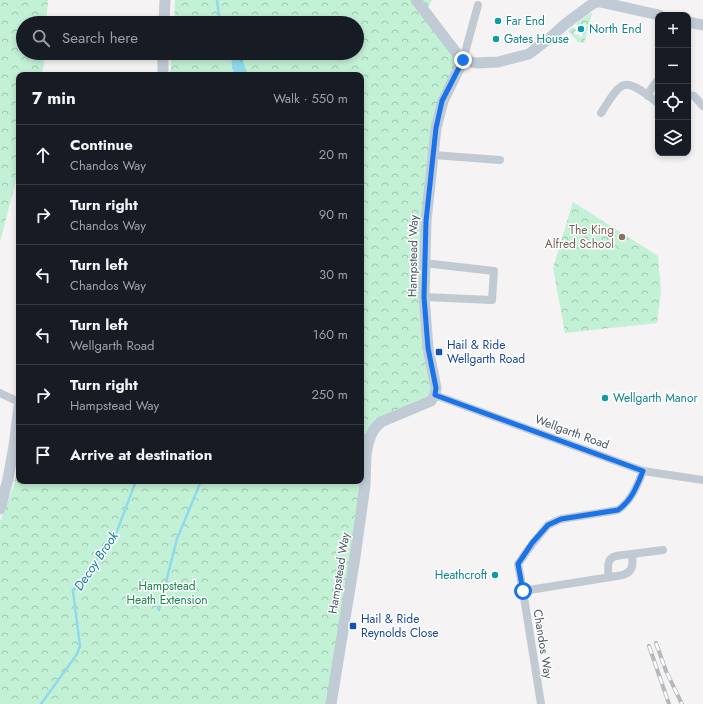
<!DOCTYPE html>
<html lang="en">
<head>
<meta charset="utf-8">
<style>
	body { margin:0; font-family:Jost,sans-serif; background:#242831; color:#f1f3f6 }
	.controls { position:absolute; right:12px; top:12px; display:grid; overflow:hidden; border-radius:8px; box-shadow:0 2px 6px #0003 }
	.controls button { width:36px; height:36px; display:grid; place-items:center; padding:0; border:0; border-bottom:1px solid #363941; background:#171b24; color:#f1f3f6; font:20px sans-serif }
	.stop { position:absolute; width:12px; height:12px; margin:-9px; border:3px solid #1a73e8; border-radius:50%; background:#fff }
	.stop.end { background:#1a73e8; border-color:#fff; box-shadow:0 1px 4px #0008 }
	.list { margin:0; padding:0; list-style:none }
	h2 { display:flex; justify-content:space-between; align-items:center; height:52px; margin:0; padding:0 16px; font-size:17px }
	h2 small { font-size:13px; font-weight:400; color:#9ea1a6 }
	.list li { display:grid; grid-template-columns:26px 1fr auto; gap:12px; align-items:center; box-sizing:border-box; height:60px; padding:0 16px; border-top:1px solid #363941 }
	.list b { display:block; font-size:15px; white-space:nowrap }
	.list p { margin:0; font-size:13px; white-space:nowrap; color:#9ea1a6 }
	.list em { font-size:13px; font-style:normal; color:#9ea1a6 }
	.icon { flex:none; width:22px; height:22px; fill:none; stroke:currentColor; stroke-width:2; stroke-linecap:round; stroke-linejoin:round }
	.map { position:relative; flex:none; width:703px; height:704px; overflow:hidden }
	.search { position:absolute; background:#171b24; box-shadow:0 2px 6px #0003; left:16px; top:16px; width:348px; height:44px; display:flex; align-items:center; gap:10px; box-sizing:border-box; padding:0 14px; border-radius:22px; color:#9ea1a6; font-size:15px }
	.panel { position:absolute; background:#171b24; box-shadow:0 2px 6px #0003; left:16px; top:72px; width:348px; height:412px; border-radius:8px }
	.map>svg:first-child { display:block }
	.forest { fill:url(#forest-crowns) }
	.water { fill:url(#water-ripples) }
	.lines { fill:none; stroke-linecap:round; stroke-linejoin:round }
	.stream { stroke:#90daee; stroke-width:2.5 }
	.street { stroke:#c1cad2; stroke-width:8 }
	.secondary { stroke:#c1cbd6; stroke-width:11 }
	.rail-casing { stroke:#b5b8bd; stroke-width:4 }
	.rail { stroke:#fff; stroke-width:2.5; stroke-dasharray:8; stroke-linecap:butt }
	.route { stroke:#1a73e8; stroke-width:5 }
	.culture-dot { fill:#0f9aa8; stroke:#fff; stroke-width:1.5 }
	.education-dot { fill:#8d6e63; stroke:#fff; stroke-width:1.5 }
	.transit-dot { fill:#1a4fb4; stroke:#fff; stroke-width:1.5 }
	.labels { text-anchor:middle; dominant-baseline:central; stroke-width:3; stroke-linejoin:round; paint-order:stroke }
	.culture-label { font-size:12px; fill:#0d838f; stroke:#fff; text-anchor:start }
	.education-label { font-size:12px; fill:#785e54; stroke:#fff; text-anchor:end }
	.street-label { font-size:12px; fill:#4a5661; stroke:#fff }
	.transit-label { font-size:12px; fill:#164399; stroke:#fff; text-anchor:start }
	.park-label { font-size:12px; fill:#17864f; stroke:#fff }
	.water-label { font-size:13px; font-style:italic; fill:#0c7c9b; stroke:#fff }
</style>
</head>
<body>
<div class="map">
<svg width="703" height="704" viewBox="0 0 703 704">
	<defs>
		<pattern id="forest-crowns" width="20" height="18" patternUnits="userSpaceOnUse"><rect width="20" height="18" fill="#c3f1d5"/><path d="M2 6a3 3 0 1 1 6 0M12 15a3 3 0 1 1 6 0" fill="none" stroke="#a0c6b0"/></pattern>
		<pattern id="water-ripples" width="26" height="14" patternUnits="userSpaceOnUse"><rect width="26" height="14" fill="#90daee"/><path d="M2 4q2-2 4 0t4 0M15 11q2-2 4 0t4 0" fill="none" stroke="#78b4c4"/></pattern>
	</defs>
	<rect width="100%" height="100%" fill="#f5f3f3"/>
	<g class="forest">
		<path d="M 0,0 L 48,0 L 46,23 L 23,23 L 23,53 L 44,53 L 44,65 L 41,75 L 19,75 L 19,169 L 0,242 Z"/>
		<path d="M 175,0 L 432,0 L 425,13 L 463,60 L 443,101 L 424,263 L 435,395 L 375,428 L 331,704 L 0,704 L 0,521 L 14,485 L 19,456 L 19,481 L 361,481 L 361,75 L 170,75 L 172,53 L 357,53 L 357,23 L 174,23 Z"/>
		<path d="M 590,13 L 592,13 L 584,43 L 578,42 L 568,31 L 573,27 L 576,30 L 574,33 L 576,35 L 578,34 L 580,37 L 581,37 L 583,35 L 581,32 L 587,26 L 584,23 L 579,27 L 576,24 Z"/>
		<path d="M 573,202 L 658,256 L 661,291 L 657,323 L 565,333 L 553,268 Z"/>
	</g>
	<path class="water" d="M 230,53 L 240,53 L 248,75 L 234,75 Z"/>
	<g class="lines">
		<g class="stream">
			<path d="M 217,0 L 220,23"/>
			<path d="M 159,610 L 177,539 L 201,481"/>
			<path d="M 41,704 L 77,654 L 80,646 L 73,591 L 117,531 L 136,481"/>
		</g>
		<g class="street">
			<path d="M 463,60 L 478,5"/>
			<path d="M 688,95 L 694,96 L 703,106"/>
			<path d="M 648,96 L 651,89 L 658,80"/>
			<path d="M 601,113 C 606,106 616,86 625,85 C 634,83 651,98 658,103"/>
			<path d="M 433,155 L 500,160"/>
			<path d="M 424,297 L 492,300 L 494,271 L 424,263"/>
			<path d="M 0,393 L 19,402"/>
			<path d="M 435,395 L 643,471 L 703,480"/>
			<path d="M 632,554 L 663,550"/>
			<path d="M 523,591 L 623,575 C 634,571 633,564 632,554 C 612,556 605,555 609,577"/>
			<path d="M 541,704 L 523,591 L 518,564 L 533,543 L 548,525 L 561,519 L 618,510 C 632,500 637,486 643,471"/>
		</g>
		<g class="secondary">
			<path d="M 416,0 L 458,55 L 463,60"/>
			<path d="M 688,22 L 703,25"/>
			<path d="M 164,23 L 165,0"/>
			<path d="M 463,60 L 476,63 L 498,62 L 529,54 L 551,37 L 564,25 L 592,4 L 596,2 L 600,2 L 659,15"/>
			<path d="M 163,75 L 163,53"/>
			<path d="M 0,509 L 8,479 L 14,446 L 19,407"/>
			<path d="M 331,704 L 355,557 L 365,485 L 366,455 L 368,444 L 371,435 L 375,428 L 381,422 L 431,401 L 435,395 L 436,388 L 428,348 L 424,297 L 426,221 L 436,128 L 443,101 L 463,60"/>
		</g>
		<defs>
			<g id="rail">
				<path d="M 656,643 L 666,671 L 682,704"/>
				<path d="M 649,646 L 669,704"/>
			</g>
		</defs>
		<use href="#rail" class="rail-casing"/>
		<use href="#rail" class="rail"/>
	</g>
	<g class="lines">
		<path class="route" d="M 463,60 L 442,101 L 436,128 L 426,221 L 424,297 L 428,348 L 436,388 L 435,395 L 643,471 C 637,486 632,500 618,510 L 561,519 L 548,525 L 532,543 L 518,564 L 523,591"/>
	</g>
	<g class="culture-dot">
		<circle cx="498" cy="21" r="4"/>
		<circle cx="581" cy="29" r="4"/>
		<circle cx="496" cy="39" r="4"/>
		<circle cx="605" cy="398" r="4"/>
		<circle cx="495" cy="575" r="4"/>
	</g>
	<circle class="education-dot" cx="622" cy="237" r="4"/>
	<g class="transit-dot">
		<rect x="435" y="348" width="8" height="8" rx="2"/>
		<rect x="349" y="622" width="8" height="8" rx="2"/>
	</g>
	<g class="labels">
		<g class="culture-label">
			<text x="506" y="21">Far End</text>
			<text x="589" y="29">North End</text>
			<text x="504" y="39">Gates House</text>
			<text x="613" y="398">Wellgarth Manor</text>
			<text x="487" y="575" text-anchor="end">Heathcroft</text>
		</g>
		<g class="education-label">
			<text x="614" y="230">The King<tspan x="614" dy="14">Alfred School</tspan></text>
		</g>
		<g class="street-label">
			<text transform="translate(413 256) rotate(-89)">Hampstead Way</text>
			<text transform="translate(572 432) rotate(20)">Wellgarth Road</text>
			<text transform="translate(339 573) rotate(-81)">Hampstead Way</text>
			<text transform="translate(543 644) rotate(81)">Chandos Way</text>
		</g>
		<g class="transit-label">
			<text x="447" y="345">Hail &amp; Ride<tspan x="447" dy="14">Wellgarth Road</tspan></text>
			<text x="361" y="619">Hail &amp; Ride<tspan x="361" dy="14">Reynolds Close</tspan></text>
		</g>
		<g class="park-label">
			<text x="167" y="586">Hampstead<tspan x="167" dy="14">Heath Extension</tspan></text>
		</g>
		<g class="water-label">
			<text transform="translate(96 561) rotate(-56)">Decoy Brook</text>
		</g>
	</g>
</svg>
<div class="controls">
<button>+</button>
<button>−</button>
<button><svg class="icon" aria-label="locate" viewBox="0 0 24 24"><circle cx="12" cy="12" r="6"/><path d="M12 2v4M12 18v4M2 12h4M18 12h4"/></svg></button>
<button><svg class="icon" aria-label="layers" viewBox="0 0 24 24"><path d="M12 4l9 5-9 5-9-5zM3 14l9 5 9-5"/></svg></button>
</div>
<div class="stop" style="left:523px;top:591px"></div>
<div class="stop end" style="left:463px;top:60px"></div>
<div class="search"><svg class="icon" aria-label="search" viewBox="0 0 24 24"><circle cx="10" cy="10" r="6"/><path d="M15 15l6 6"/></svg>Search here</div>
<section class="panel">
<h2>7 min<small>Walk · 550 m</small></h2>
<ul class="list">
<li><svg class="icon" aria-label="ahead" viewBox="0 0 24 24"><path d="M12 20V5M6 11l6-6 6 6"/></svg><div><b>Continue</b><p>Chandos Way</p></div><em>20 m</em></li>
<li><svg class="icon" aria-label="right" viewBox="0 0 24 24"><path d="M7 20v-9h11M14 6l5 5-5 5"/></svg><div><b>Turn right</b><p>Chandos Way</p></div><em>90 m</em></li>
<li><svg class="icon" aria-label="left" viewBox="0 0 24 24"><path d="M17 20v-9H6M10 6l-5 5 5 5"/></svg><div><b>Turn left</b><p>Chandos Way</p></div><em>30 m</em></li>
<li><svg class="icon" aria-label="left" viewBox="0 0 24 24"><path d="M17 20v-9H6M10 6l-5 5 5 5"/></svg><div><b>Turn left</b><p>Wellgarth Road</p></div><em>160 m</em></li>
<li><svg class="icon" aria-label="right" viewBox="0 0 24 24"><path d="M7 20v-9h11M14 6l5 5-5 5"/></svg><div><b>Turn right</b><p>Hampstead Way</p></div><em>250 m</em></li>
<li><svg class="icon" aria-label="arrive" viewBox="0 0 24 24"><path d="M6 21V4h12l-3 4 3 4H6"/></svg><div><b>Arrive at destination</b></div></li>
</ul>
</section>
</div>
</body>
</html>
